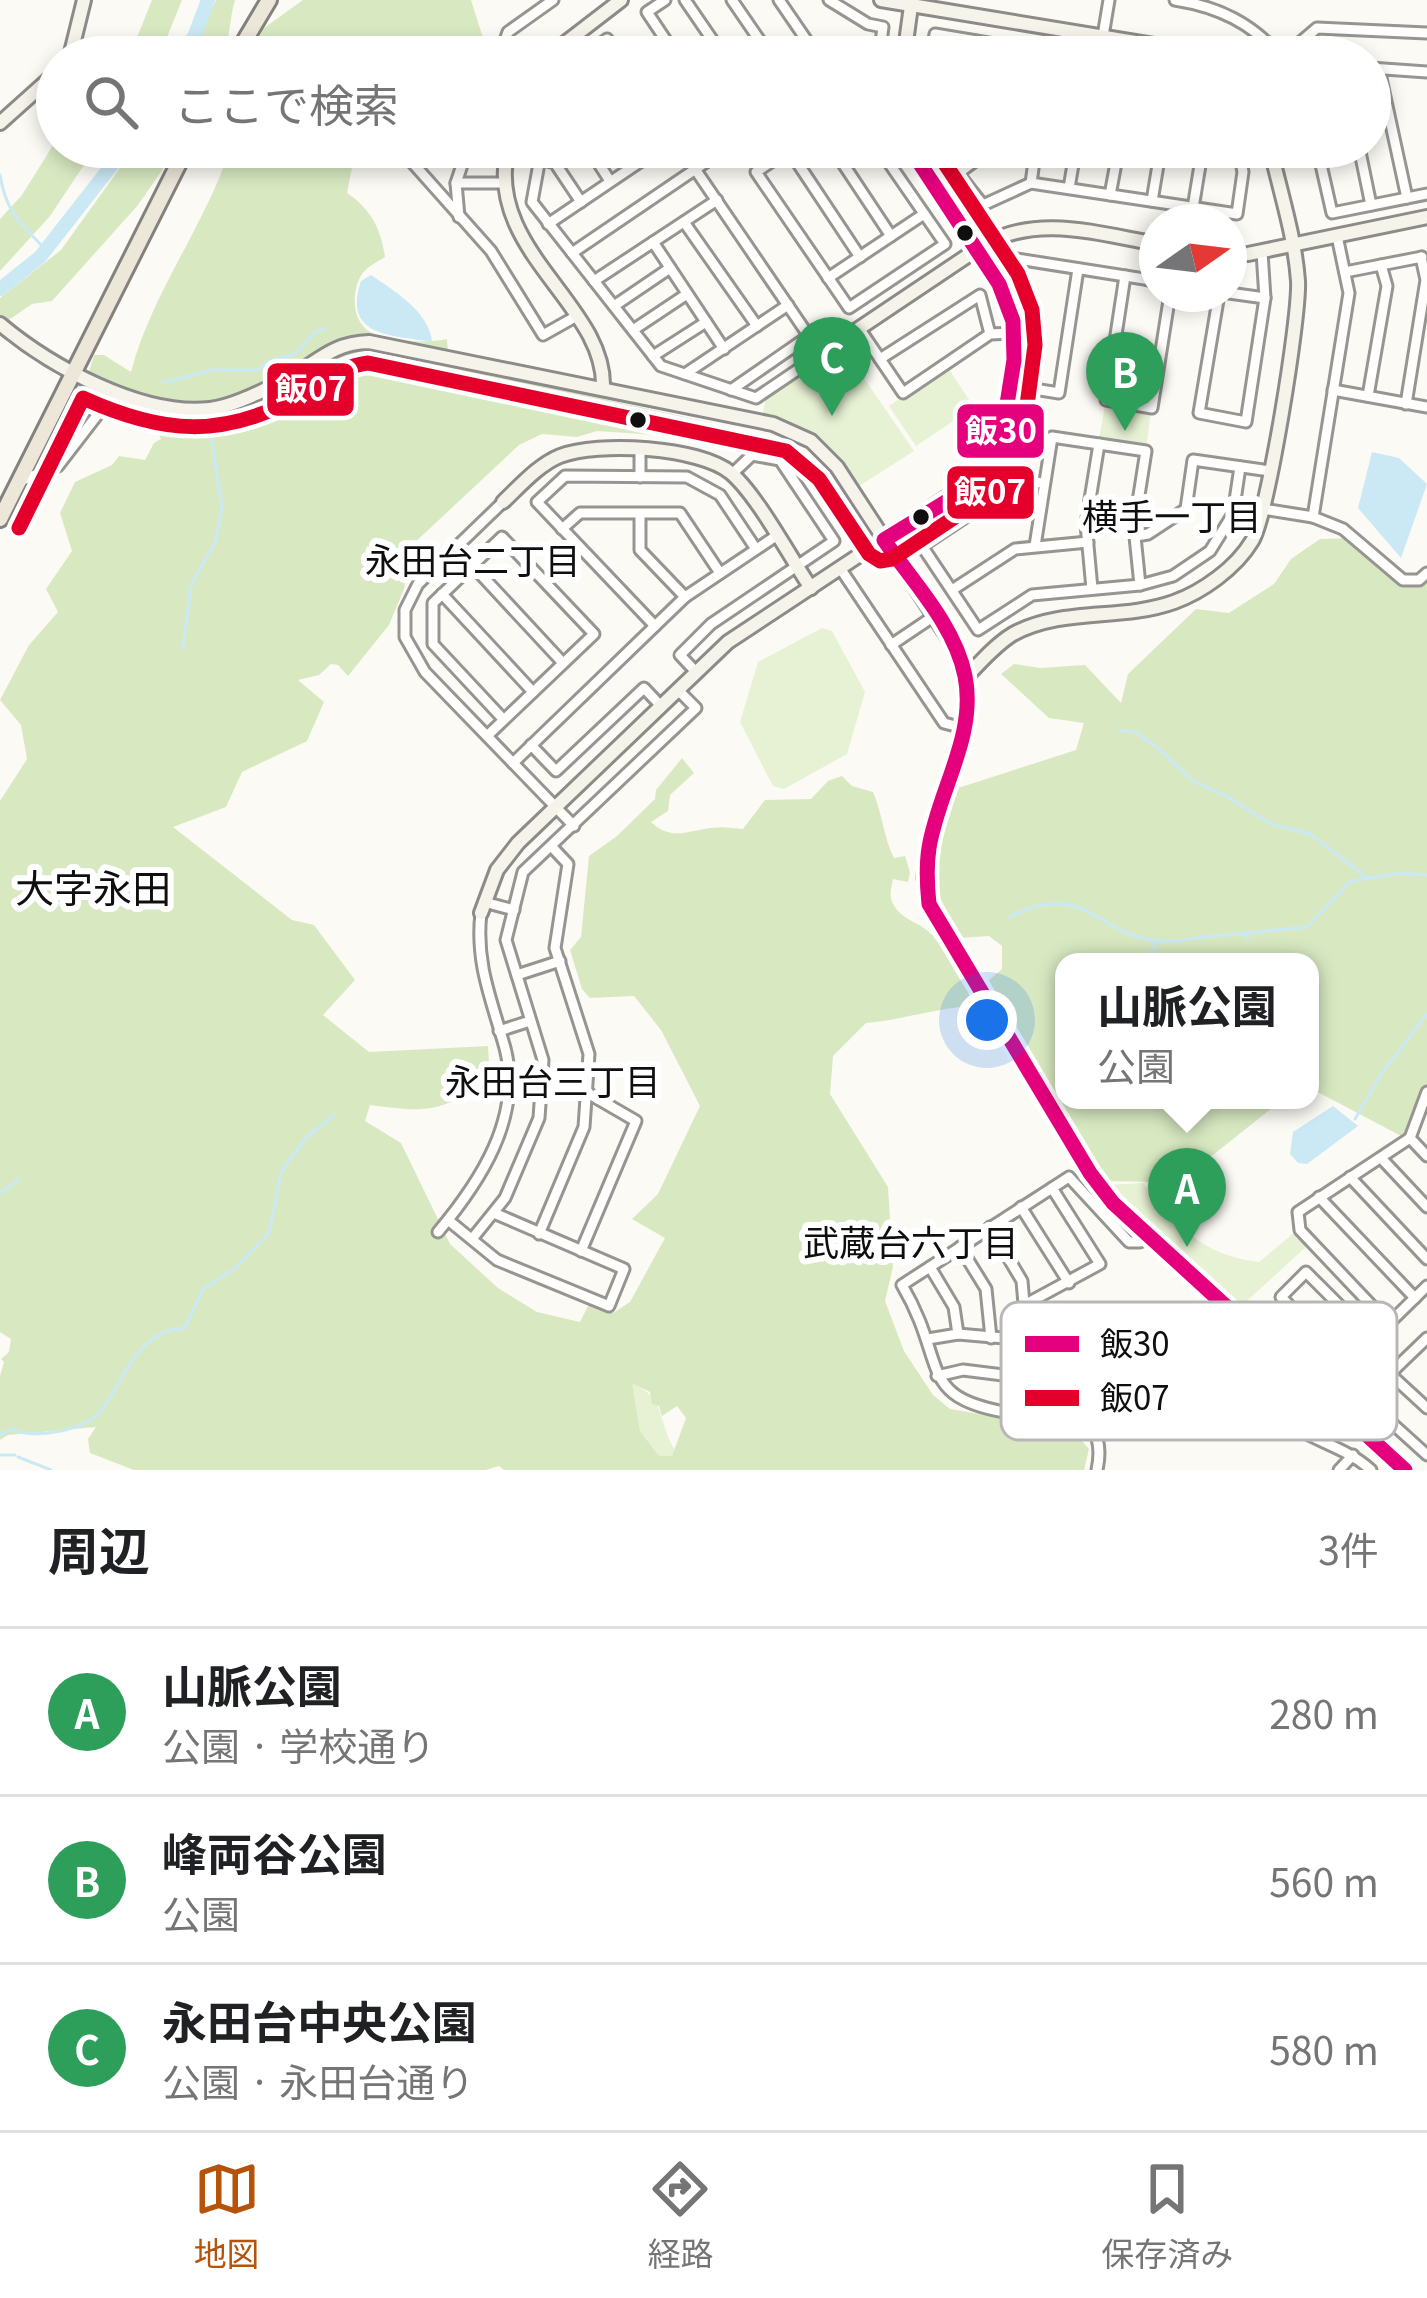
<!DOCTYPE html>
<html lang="ja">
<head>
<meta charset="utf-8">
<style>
	body { margin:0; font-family:Georgia,"Noto Sans JP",serif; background:#f2f2f2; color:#202124 }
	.compass { position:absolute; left:1139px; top:204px; width:108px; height:108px; border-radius:50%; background:#fff; box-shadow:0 6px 18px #0003; rotate:76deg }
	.you { position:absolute; left:987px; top:1020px; width:42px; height:42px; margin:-30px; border:9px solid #fff; border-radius:50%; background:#1a73e8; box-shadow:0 0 0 18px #1a73e833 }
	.badge { display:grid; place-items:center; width:78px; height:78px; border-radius:50%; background:#b45309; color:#fff; font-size:39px; font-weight:700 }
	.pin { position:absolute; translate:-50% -99px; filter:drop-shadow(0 3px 6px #0008) }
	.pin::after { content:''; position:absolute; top:63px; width:42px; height:36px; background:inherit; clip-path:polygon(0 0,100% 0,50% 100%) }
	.popup { position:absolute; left:1055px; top:953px; width:264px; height:156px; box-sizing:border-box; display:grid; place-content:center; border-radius:24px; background:#fff; filter:drop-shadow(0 3px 9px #0005); font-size:39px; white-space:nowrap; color:#757577 }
	.popup b { font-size:45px; color:#202124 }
	.popup::after { content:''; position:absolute; left:50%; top:100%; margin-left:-24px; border:24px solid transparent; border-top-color:#fff }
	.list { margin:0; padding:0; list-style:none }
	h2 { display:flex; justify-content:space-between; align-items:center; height:156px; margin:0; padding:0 48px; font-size:51px }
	h2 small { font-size:39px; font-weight:400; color:#757577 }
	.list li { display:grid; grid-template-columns:78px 1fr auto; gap:36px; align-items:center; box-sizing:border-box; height:168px; padding:0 48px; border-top:3px solid #e0e0e0 }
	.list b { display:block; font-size:45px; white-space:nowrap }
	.list p { margin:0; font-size:39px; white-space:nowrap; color:#757577 }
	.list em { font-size:39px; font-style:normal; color:#757577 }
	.icon { flex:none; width:66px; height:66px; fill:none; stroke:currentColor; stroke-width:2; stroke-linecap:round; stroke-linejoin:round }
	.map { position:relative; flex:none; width:1427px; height:1470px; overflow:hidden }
	.search { position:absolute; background:#fff; box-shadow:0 6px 18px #0003; left:36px; right:36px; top:36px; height:132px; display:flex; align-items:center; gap:30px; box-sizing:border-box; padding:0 42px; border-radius:66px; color:#757577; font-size:45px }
	.sheet { height:660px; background:#fff }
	nav { display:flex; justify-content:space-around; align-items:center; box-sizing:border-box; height:168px; border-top:3px solid #e0e0e0; background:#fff; font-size:33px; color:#757577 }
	nav a { display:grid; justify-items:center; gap:6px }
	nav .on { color:#b45309 }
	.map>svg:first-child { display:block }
	.green { fill:#e7f1d4 }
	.forest { fill:#d8e9c2; fill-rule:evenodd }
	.water { fill:#cae9f5 }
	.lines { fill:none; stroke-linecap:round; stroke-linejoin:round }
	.stream { stroke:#cae9f5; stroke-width:3 }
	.river { stroke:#cae9f5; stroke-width:14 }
	.street-casing { stroke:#969592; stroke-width:15 }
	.secondary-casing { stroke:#8c8b89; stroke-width:18 }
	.primary-casing { stroke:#83827f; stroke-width:20 }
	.street { stroke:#fffefd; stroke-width:9 }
	.secondary { stroke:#f5f3ea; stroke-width:12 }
	.primary { stroke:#ede7da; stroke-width:14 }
	.bus-1-casing { stroke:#fff; stroke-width:24 }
	.bus-2-casing { stroke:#fff; stroke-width:24 }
	.bus-1 { stroke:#e5007d; stroke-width:15 }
	.bus-2 { stroke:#e4002b; stroke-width:15 }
	.bus-dot { fill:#0f0f0f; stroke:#fff; stroke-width:4.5 }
	.labels { text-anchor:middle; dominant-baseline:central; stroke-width:12; stroke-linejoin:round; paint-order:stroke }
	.neighbourhood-label { font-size:36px; fill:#0f0f0f; stroke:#fff }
	.quarter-label { font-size:39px; fill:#0f0f0f; stroke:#fff }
	.key { fill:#fff; stroke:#b7b7b7; stroke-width:3 }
	.key-label { font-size:33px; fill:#0f0f0f }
	.line-badge { stroke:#fff; stroke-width:4.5 }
	.badge-label { font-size:33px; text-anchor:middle; font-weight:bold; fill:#fff }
</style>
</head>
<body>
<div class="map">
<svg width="1427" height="1470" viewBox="0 0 1427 1470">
	<rect width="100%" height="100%" fill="#fcfaf4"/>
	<g class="green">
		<path d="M 841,345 L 914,451 L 859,486 C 834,449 808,424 763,414 L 766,396 Z"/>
		<path d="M 947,367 L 974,407 L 916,446 L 889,406 Z"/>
		<path d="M 1105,404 L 1151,411 L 1146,448 L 1099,441 Z"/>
		<path d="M 822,628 L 832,631 L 865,692 L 847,754 L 784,789 L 773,786 L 740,722 L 758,662 Z"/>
		<path d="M 1143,1183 C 1175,1225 1203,1256 1259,1262 L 1295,1232 L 1308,1245 L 1238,1309 L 1108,1185 Z"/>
		<path d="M 631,1382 C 669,1401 656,1421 676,1452 L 672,1456 L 659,1456 L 640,1431 Z"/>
	</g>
	<g class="forest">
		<path d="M 152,0 L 182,0 L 159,57 L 124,57 L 134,45 Z"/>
		<path d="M 216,0 L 235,0 C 229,20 231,37 222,57 L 190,57 Z"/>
		<path d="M 303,0 L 471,0 L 483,38 L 469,57 L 249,57 L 264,28 Z"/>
		<path d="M 57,139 L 57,147 L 96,147 L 50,216 L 0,271 L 0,219 L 22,195 Z"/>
		<path d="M 135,147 L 178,147 L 138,205 L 52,301 L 32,304 L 0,326 L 0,298 L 61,250 Z"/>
		<path d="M 214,147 L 356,147 L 347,193 C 371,209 381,229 385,257 C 377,262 367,267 362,274 C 351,291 351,323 372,333 C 391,341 427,344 447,339 L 449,365 L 713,423 L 710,437 L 702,438 L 597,431 L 577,437 L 542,434 L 519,445 L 411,546 L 404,589 L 389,625 L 348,676 L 338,665 L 331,664 L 319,675 L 298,680 L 324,702 L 307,741 L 242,772 L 226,807 L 173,827 L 292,920 L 314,925 L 355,980 L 323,1015 L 369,1052 L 488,1046 L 490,1081 C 438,1112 430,1113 370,1105 L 365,1121 L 401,1143 L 450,1244 L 498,1288 L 537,1312 L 580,1322 L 589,1304 L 613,1313 L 630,1302 L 665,1238 L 632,1219 L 658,1194 L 700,1106 L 661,1030 L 634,996 L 590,998 L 582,989 L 570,950 L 581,937 L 589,856 L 617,836 L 655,799 L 656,790 L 682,758 L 694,773 L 670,795 L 668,811 L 651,822 C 672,841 686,831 711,828 C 721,826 732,828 743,829 L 765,800 L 811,799 L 828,781 L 842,776 L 852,786 L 873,792 C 883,815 883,836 894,858 L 905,856 L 910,872 L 908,882 L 893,879 C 891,890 888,897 895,907 C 904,921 922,923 933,936 C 950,957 959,980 977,1000 L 976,1006 C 938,1007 903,1020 866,1023 L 833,1056 L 830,1094 L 888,1187 L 893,1267 L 885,1301 L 904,1351 L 933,1395 L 950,1409 L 1043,1425 L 1055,1410 L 1089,1449 L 1084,1470 L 504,1470 L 499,1466 L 486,1470 L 134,1470 L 90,1453 L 88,1439 L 96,1427 L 8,1435 L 0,1440 L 0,1376 L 4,1362 L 1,1359 L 9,1352 L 11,1339 L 0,1332 L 0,801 L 27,759 L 21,725 L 0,700 L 29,645 L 58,612 L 46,589 L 72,551 L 60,513 L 75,482 L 112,465 L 119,456 L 145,460 L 154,443 L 161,439 L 150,416 L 85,385 L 94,355 L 104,355 L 131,372 C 151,295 202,230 228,155 ZM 632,1383 L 650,1392 L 652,1404 L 659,1406 L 662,1416 L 677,1406 L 686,1418 L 672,1456 L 659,1456 L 640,1431 Z"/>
		<path d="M 1355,538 L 1403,580 L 1427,579 L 1427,1085 L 1405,1138 L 1310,1088 L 1310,962 L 1064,962 L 1064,1100 L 1282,1100 L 1213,1155 L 1159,1182 L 1106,1181 L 986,983 L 1002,969 L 1002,946 L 989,936 L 959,938 C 922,873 935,857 955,789 L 1076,750 L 1084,723 L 1049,718 L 1001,674 L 1014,664 L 1040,668 L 1085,665 L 1121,703 L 1128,674 L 1196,609 L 1229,613 L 1274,584 L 1291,559 L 1320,539 Z"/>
	</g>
	<g class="water">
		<path d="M 371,275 C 394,291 430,312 432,342 C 392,335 342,337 361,281 Z"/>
		<path d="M 1372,452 L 1399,458 L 1427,484 L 1401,558 L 1358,508 Z"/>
		<path d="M 1333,1106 L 1358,1126 L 1307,1164 L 1298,1163 L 1290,1154 L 1293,1132 Z"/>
	</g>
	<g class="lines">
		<g class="stream">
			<path d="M 0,175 C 6,212 20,223 46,250"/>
			<path d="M 163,383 L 212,370 L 257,370 L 272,360 L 295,354 L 315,332 L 324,329"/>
			<path d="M 183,648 L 191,585 L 215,543 L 222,508 L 208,418"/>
			<path d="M 1119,731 L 1133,731 L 1157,747 L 1193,781 L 1228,797 L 1271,824 L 1310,834 L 1366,877"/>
			<path d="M 1009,917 C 1086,878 1097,936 1158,941 C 1172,943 1190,939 1204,937 C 1239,934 1273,930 1307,927 L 1351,881 L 1401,873 L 1427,875"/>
			<path d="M 1246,936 L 1248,939"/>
			<path d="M 1144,962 L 1157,944"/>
			<path d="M 1355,1119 L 1382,1073 L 1427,1014"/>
			<path d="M 0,1193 L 19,1179"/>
			<path d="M 0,1434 L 13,1429 C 31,1441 89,1429 101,1411 C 126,1378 136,1331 185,1328 L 203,1289 L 234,1269 L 269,1233 L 281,1172 L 306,1138 L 335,1114"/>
			<path d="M 0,1455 L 15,1455"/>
			<path d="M 18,1457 L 51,1470"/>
		</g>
		<g class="river">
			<path d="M 179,57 L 194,37 L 208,0"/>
			<path d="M 0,289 L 40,257 L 126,147"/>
		</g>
		<defs>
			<g id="street">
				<path d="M 665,0 L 647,12 L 677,57"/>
				<path d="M 685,0 L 724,57"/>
				<path d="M 732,0 L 771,57"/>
				<path d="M 779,0 L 818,57"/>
				<path d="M 829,0 L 868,24 L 883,27 L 879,57"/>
				<path d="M 1175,0 C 1219,7 1252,23 1281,57"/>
				<path d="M 1103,36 L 1109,0"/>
				<path d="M 499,57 L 508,32 L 553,0"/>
				<path d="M 582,57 L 607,39 L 620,57"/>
				<path d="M 931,57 L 935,34 L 1074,57"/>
				<path d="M 1283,57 L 1317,28 L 1427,33"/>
				<path d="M 1370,68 L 1427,72"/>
				<path d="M 1379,69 L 1407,198"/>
				<path d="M 419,147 L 410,160 L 491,251 L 543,335 L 575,317"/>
				<path d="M 542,147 L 532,202 L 661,366 L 756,398 L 821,354 L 695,169"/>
				<path d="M 588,147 L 610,181"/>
				<path d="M 793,147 L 756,172 L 849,308 L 945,244 L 878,147"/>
				<path d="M 832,147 L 891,236"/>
				<path d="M 937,147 L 983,205 L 1031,183 L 1237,214 L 1243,172 L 1238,147"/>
				<path d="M 1317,147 L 1332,213 L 1427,194"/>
				<path d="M 1359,147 L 1371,205"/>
				<path d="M 789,150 L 860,257"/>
				<path d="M 540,159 L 555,163 L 581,202"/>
				<path d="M 956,175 L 994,147"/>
				<path d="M 456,183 L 504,183"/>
				<path d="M 1031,183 L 1036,147"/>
				<path d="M 1069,188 L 1076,147"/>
				<path d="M 1110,195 L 1119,147"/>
				<path d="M 1152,201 L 1161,147"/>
				<path d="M 1193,208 L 1203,147"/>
				<path d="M 459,217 L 456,183 L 468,147"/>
				<path d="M 684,222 L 757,326"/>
				<path d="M 548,224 L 662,147"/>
				<path d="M 997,237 L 1011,258 L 1157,281"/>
				<path d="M 653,242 L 724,349"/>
				<path d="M 572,253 L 728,147"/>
				<path d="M 1345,272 L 1422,257"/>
				<path d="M 1125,276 L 1106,400 L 1152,408 L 1170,294"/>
				<path d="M 828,278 L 924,214"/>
				<path d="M 1148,280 L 1152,243"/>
				<path d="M 594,281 L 717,200"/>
				<path d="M 1229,293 L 1265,298"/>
				<path d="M 1219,294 L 1199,413 L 1246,422 L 1265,298 L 1262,252"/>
				<path d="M 614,306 L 670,268"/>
				<path d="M 859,328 L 903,393 L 990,334 L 1014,333"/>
				<path d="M 633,330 L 687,294"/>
				<path d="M 653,356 L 706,322"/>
				<path d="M 880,359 L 980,295 L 990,334"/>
				<path d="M 685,374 L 788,305"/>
				<path d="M 1009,385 L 1059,393 L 1078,269"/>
				<path d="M 731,390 L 809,336"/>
				<path d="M 1333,390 L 1427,407"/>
				<path d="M 1368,396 L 1387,286 L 1381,265"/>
				<path d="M 1406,404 L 1426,280 L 1421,257"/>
				<path d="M 991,462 L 1020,481 L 1044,483"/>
				<path d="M 640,477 L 640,451"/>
				<path d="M 20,481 L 58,466 L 115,392"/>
				<path d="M 1020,481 L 922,546 L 978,630 L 1032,595 L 1140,585 L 1173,576 L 1210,551 L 1233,514 L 1240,467"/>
				<path d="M 503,502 L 418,584 L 405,610 L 405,637 L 425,672 L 574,826"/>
				<path d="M 1263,509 L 1313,517 L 1343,529 L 1403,580 L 1419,580 L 1427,573"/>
				<path d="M 640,514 L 640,550 L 685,597"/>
				<path d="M 1313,517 L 1349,293 L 1337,236"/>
				<path d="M 562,529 L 580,513 L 680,513 L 720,573"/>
				<path d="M 1136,536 L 1148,534 L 1186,509 L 1193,460 L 1270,471"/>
				<path d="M 1035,546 L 1052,437 L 1146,451 L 1134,527 L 1140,585"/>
				<path d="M 472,565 L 563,663"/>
				<path d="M 840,568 L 944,723 L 963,728"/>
				<path d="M 1092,589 L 1086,524 L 1099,444"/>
				<path d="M 952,590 L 1015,549 L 1088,542"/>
				<path d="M 442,594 L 533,692"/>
				<path d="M 655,626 L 537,502 L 565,476 L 687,477 L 720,495 L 756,549"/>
				<path d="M 891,645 L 934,616"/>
				<path d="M 696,672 L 680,655 L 711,624 L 834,541 L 780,460 L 752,455 L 732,474"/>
				<path d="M 487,736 L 594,634 L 502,537 L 433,603 L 433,644 L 504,720"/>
				<path d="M 531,745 L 556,771 L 644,688 L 661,706"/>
				<path d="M 513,763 L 685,597 L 776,536"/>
				<path d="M 484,902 L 514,910"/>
				<path d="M 517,975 L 560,961"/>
				<path d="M 499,1031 L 530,1021"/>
				<path d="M 541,1088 L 586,1092 L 636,1121 L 581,1251"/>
				<path d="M 1410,1138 L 1427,1156"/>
				<path d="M 1381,1158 L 1427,1207"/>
				<path d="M 1350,1177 L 1427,1259"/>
				<path d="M 1319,1197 L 1415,1298"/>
				<path d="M 1021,1207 L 1069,1283"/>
				<path d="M 448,1220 L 497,1260 L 609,1306 L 624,1269 L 494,1213"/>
				<path d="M 990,1227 L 1022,1281 L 1030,1373 C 1057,1410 1110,1410 1097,1470"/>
				<path d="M 438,1232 C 480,1182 523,1117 505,1048 C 492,1001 475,963 481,913"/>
				<path d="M 539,1234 L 584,1127 L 589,1054 L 555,948 L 568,864 L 552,847"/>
				<path d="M 472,1239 L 505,1198 L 539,1118 L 543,1060 L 506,940 L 523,872 L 696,708 L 678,690"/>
				<path d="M 960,1247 L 986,1289 L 991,1338"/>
				<path d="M 930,1267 L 954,1307 L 958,1334"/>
				<path d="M 1026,1304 L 1100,1264 L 1052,1188"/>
				<path d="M 1190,1310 L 1298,1396 L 1314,1403 L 1324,1397"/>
				<path d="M 1389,1324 L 1300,1230 L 1298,1212 L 1410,1138 L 1427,1092"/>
				<path d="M 928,1339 L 958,1334 L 1027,1340"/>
				<path d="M 1347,1365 L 1281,1297 L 1306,1272 L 1373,1339"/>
				<path d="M 1389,1373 L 1427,1408"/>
				<path d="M 937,1376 L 963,1370 L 1019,1377 L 1030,1373"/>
				<path d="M 1319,1392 L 1427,1286"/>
				<path d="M 1055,1395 L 1030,1416 C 910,1401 952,1370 902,1285 L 1069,1177 L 1129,1242 L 1140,1242 L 1147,1236"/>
				<path d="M 1364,1398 L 1427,1455"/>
				<path d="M 1346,1416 L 1427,1338"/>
				<path d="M 1258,1425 L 1277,1413 C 1303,1440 1343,1444 1371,1470"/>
				<path d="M 1339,1470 L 1353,1455"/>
			</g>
			<g id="secondary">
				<path d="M 881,0 L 1184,50 L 1205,57"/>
				<path d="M 70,57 L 84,0"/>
				<path d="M 547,57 L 621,0"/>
				<path d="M 904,57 L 911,6"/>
				<path d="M 0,123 L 57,72"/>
				<path d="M 508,147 C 483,251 607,304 603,389"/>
				<path d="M 1229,255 L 1248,254 L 1427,217"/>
				<path d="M 0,324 C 50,366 142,417 210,409 C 233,406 258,393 279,383 C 314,367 328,343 369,342 L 773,424 L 811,441 L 837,467 L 953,645 L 966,677 L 963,728 L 928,847 L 924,877 L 933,913 L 1090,1173 L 1113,1203 L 1405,1470"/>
				<path d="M 821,354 L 982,246 C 1037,213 1098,234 1157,244"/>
				<path d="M 503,502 C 520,486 538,465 560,456 C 598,441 700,447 731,473 C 757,495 790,557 811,588"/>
				<path d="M 966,677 C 981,662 995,645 1013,634 C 1063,607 1121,621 1174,602 C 1202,592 1236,568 1252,541 C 1268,514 1300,316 1298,281 C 1295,237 1280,191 1270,147"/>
				<path d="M 481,913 L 497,870 L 518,843 L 728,642 L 976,478 C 998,457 1001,432 1006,403 C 1011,377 1017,347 1013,321 C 1005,275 935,192 909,147"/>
			</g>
			<g id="primary">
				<path d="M 235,57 L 269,0"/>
				<path d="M 0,519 L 187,147"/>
			</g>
		</defs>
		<use href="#street" class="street-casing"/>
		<use href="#secondary" class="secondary-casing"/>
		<use href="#primary" class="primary-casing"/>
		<use href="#street" class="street"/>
		<use href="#secondary" class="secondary"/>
		<use href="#primary" class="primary"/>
		<defs>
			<path id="bus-1" d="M 909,147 L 999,284 L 1013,321 L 1014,360 L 1004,423 L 983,471 L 949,500 L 884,540 C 912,581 955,625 965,676 C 977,736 938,791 929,848 C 926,867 927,885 929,904 L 1090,1173 L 1113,1203 L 1405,1470"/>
			<path id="bus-2" d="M 19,528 L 83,398 C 162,434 223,439 300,396 C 323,383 341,366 368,363 L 786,451 L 819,479 L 869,554 L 880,561 L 892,559 L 988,495 L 1009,473 L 1026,413 L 1035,345 L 1032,310 L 1018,274 L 934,147"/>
		</defs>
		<use href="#bus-1" class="bus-1-casing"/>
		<use href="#bus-2" class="bus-2-casing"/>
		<use href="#bus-1" class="bus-1"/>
		<use href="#bus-2" class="bus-2"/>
	</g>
	<g class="bus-dot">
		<circle cx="965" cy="233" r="10"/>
		<circle cx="638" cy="420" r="10"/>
		<circle cx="921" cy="517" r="10"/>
	</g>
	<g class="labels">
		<g class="neighbourhood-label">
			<text x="1172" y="514">横手一丁目</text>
			<text x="473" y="558">永田台二丁目</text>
			<text x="553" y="1079">永田台三丁目</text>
			<text x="911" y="1240">武蔵台六丁目</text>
		</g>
		<g class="quarter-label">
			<text x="93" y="886">大字永田</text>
		</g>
	</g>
	<rect x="1001" y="1302" width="396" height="138" rx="18" class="key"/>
	<rect x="1025" y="1336" width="54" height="16" fill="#e5007d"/>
	<rect x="1025" y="1390" width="54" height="16" fill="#e4002b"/>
	<g class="key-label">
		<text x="1100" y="1356">飯30</text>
		<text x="1100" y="1410">飯07</text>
	</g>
	<g class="line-badge">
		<rect x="265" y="361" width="91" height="57" rx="12" fill="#e4002b"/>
		<rect x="955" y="402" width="91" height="58" rx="12" fill="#e5007d"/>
		<rect x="945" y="464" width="91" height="57" rx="12" fill="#e4002b"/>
	</g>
	<g class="badge-label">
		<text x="311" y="401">飯07</text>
		<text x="1001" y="443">飯30</text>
		<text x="990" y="504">飯07</text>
	</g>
</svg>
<svg class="compass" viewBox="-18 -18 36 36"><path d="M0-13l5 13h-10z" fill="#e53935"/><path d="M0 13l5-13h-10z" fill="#757577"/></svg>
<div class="you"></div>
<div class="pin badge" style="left:1187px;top:1247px;background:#2e9e5b">A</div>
<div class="popup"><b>山脈公園</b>公園</div>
<div class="pin badge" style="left:1125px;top:431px;background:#2e9e5b">B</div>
<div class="pin badge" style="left:832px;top:416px;background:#2e9e5b">C</div>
<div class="search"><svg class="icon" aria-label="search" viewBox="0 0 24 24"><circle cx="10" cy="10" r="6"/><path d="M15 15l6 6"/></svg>ここで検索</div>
</div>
<section class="sheet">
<h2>周辺<small>3件</small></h2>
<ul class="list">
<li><span class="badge" style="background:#2e9e5b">A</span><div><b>山脈公園</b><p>公園 · 学校通り</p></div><em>280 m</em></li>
<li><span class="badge" style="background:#2e9e5b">B</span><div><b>峰両谷公園</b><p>公園</p></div><em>560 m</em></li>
<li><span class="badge" style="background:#2e9e5b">C</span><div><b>永田台中央公園</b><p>公園 · 永田台通り</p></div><em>580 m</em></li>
</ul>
</section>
<nav>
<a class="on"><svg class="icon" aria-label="map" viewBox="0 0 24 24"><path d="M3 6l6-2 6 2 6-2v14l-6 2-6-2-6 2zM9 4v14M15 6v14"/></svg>地図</a>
<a><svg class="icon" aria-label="directions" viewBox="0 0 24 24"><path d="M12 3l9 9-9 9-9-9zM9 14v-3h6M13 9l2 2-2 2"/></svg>経路</a>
<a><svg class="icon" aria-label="saved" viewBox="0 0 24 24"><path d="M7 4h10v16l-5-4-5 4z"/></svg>保存済み</a>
</nav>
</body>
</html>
